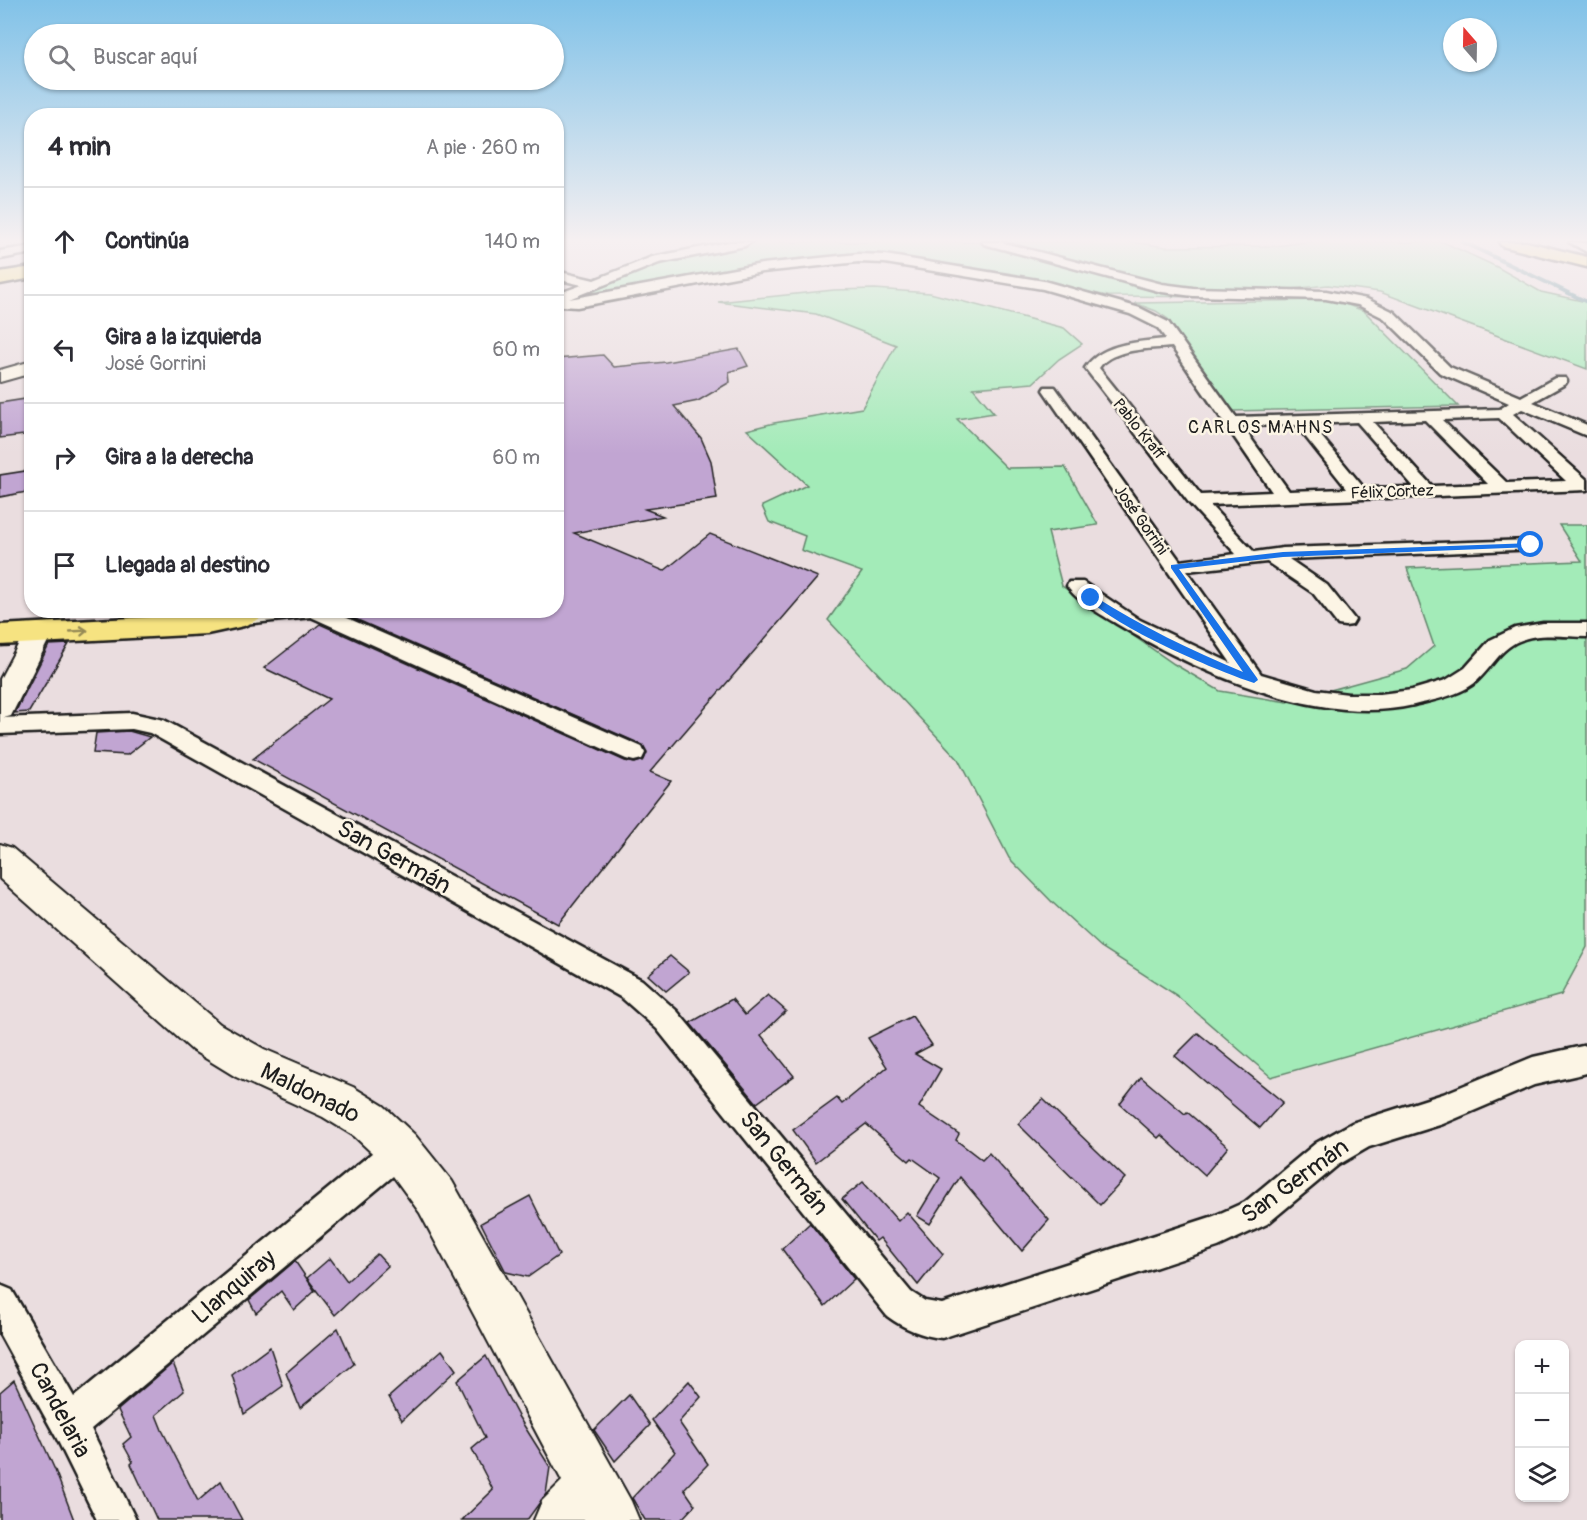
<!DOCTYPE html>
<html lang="es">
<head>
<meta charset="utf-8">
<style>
	body { margin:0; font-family:Pangolin,sans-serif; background:#f2f2f3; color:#2b2b33 }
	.controls { position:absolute; right:18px; bottom:18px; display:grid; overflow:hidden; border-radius:12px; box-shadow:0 2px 4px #0004 }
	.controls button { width:54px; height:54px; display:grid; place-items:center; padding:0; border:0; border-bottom:2px solid #e1e1e2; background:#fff; color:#2b2b33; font:30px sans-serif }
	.compass { position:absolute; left:1443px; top:18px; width:54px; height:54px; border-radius:50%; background:#fff; box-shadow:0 2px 4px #0004; rotate:340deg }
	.stop { position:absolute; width:18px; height:18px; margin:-14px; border:4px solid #1a73e8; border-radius:50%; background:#fff }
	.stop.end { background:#1a73e8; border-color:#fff; box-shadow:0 2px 6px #0008 }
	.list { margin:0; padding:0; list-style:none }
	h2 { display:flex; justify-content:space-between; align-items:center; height:78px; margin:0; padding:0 24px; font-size:26px }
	h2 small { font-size:20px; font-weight:400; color:#7c7c81 }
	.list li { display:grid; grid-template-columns:39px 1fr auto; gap:18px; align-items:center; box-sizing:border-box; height:108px; padding:0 24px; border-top:2px solid #e1e1e2 }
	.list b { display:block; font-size:22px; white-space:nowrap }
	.list p { margin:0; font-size:20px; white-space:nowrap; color:#7c7c81 }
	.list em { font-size:20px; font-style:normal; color:#7c7c81 }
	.icon { flex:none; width:33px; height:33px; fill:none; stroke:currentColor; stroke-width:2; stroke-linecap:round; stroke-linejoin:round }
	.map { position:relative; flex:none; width:1587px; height:1520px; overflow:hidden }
	.search { position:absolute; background:#fff; box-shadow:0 2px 4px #0004; left:24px; top:24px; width:540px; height:66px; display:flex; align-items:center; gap:15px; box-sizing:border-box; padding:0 21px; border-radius:33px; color:#7c7c81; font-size:22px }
	.panel { position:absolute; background:#fff; box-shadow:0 2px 4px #0004; left:24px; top:108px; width:540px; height:510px; border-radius:24px }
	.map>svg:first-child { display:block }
	.green { fill:#a3ebb8; stroke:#60846a; stroke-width:1.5 }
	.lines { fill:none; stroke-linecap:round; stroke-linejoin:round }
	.stream { stroke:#5d8c96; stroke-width:4 }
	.building { fill:#c1a5d2; stroke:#1c1c1c; stroke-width:1.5 }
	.street-casing { stroke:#1c1c1c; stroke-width:5 }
	.secondary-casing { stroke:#1c1c1c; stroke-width:4 }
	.primary-casing { stroke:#1c1c1c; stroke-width:5 }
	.street { fill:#fcf5e5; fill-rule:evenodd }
	.secondary { fill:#fcf5e5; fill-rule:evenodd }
	.primary { fill:#f6e381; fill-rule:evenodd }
	.oneway { stroke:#948954 }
	.route { fill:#1a73e8 }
	.labels { text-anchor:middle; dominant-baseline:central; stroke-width:5; stroke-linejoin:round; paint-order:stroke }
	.far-street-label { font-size:16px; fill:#1c1c1c; stroke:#fcf5e5 }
	.far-neighbourhood-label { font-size:18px; letter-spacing:1.5px; fill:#1c1c1c; stroke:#fcf5e5 }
	.near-street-label { font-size:24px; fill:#1c1c1c; stroke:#fcf5e5 }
</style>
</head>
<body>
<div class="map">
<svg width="1587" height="1520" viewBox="0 0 1587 1520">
	<rect width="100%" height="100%" fill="#eadddf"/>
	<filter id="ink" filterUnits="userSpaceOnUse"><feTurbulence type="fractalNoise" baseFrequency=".0167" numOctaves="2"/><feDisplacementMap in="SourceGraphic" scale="12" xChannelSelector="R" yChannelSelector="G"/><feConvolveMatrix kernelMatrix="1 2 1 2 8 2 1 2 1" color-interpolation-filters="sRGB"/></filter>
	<g filter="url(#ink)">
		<g class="green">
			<path d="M 735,242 L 1132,242 L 1166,247 L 1276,246 L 1306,242 L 1443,242 L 1497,267 L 1541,292 L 1587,302 L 1587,369 L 1380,292 L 1328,285 L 1215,297 L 1108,296 L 981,270 L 894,257 L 854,254 L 785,262 L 570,300 L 675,255 L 716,248 Z"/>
			<path d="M 875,289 L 930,293 L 1064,328 L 1082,344 L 1059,359 L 1033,383 L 973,388 L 994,413 L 957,419 L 1007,468 L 1065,467 L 1098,525 L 1048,532 L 1062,586 L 1174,664 L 1220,691 L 1287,702 L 1407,669 L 1434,646 L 1407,568 L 1582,561 L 1559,525 L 1587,525 L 1587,947 L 1561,995 L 1271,1077 L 1176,995 L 1101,947 L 1053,903 L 1009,858 L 958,759 L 828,620 L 862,572 L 801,550 L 805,536 L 769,522 L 762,506 L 807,485 L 747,430 L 774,423 L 862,408 L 896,345 L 816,314 L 718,302 L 834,290 Z"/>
			<path d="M 1334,300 L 1364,311 L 1458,406 L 1230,411 L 1168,319 L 1156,311 L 1135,303 Z"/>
		</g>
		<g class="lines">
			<path class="stream" d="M 1463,242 L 1587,302"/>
		</g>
		<g class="building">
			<path d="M 739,349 L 748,366 L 729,372 L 730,382 L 698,401 L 674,406 L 701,438 L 711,461 L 717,499 L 645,509 L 663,516 L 574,533 L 664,571 L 710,534 L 818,577 L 650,772 L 671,781 L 558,924 L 253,759 L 329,699 L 264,668 L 320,624 L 625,761 L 635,763 L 644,760 L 647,752 L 643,745 L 337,611 L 556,610 L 556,359 L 603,355 L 614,367 L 666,362 Z"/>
			<path d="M 32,398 L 32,434 L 0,438 L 0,403 Z"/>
			<path d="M 32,470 L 32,491 L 0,497 L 0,475 Z"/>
			<path d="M 69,644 L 29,712 L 15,713 L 49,645 Z"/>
			<path d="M 129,731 L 150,737 L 127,755 L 93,753 L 96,733 Z"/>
			<path d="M 670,956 L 689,972 L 666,991 L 648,975 Z"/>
			<path d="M 768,995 L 786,1011 L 761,1035 L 794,1076 L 757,1103 L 690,1023 L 732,999 L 745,1015 Z"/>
			<path d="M 912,1016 L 932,1045 L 915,1054 L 941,1069 L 919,1107 L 959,1134 L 956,1140 L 982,1160 L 989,1153 L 1049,1220 L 1022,1251 L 960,1177 L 930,1224 L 917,1216 L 940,1178 L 912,1158 L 909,1161 L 866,1124 L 816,1162 L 793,1130 L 837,1098 L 842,1104 L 887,1067 L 868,1038 Z"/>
			<path d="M 1198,1033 L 1283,1102 L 1260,1128 L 1175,1056 Z"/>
			<path d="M 1141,1077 L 1185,1114 L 1187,1112 L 1228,1147 L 1205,1175 L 1161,1135 L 1158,1138 L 1120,1104 Z"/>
			<path d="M 1043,1099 L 1125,1178 L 1100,1205 L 1018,1124 Z"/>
			<path d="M 863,1182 L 898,1221 L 907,1212 L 943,1254 L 918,1285 L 880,1238 L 876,1241 L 842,1199 Z"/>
			<path d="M 530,1196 L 559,1255 L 528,1277 L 506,1272 L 481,1223 Z"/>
			<path d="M 810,1223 L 854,1279 L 825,1306 L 782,1249 Z"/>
			<path d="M 377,1254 L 388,1266 L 335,1315 L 307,1278 L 330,1258 L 347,1281 Z"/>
			<path d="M 295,1261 L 315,1291 L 294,1310 L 281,1291 L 256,1313 L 249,1300 Z"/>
			<path d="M 338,1328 L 354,1364 L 300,1408 L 286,1373 Z"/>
			<path d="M 270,1347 L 283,1386 L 244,1414 L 232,1375 Z"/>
			<path d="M 442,1350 L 456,1370 L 402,1420 L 389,1397 Z"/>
			<path d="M 486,1356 L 518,1416 L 550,1467 L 546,1494 L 527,1520 L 462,1520 L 493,1490 L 472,1449 L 485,1438 L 457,1381 Z"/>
			<path d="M 173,1363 L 184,1391 L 156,1415 L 162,1430 L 198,1501 L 221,1481 L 242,1520 L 157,1520 L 131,1464 L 133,1462 L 123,1444 L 131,1437 L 118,1410 Z"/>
			<path d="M 14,1380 L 55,1470 L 74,1520 L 0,1520 L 0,1392 Z"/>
			<path d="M 689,1381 L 701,1397 L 679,1422 L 708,1464 L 684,1489 L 695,1505 L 681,1520 L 645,1520 L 632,1498 L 675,1452 L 652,1420 Z"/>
			<path d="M 629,1395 L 650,1425 L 615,1461 L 594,1430 Z"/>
		</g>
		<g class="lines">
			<defs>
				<g id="street">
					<path d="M 729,242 L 751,242 L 745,246 L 659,263 L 569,299 L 762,264 L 858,254 L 885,255 L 1044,281 L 1140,308 L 1168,322 L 1236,417 L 1500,409 L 1509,403 L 1440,373 L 1384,318 L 1358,305 L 1326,299 L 1193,296 L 1162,292 L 984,244 L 982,242 L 1000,242 L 1162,284 L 1193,288 L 1326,291 L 1367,299 L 1394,312 L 1450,367 L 1521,397 L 1555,378 L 1565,378 L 1567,381 L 1565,384 L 1533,402 L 1587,425 L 1587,436 L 1522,409 L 1513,414 L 1587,480 L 1587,490 L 1210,505 L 1254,552 L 1283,548 L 1531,540 L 1537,541 L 1540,545 L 1537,549 L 1289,559 L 1327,585 L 1355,620 L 1352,625 L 1345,626 L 1338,625 L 1313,593 L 1267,562 L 1187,571 L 1261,674 L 1316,690 L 1348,694 L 1380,694 L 1412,690 L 1446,680 L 1465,668 L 1490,640 L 1515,628 L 1543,623 L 1587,623 L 1587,637 C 1566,637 1539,632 1519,641 C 1500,649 1492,667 1477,681 C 1461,695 1434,700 1414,705 C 1319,727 1197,672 1117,624 C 1101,614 1077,602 1067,586 L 1069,582 L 1083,582 L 1140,620 L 1231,663 L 1043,390 L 1045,387 L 1055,387 L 1180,561 L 1236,554 L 1190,504 L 1085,368 C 1102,343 1138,342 1166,339 L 1158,328 L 1130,314 L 1043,289 L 885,263 L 858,262 L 762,272 L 577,307 L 561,306 L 556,301 L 560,293 L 582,285 L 556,279 L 556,271 L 594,280 L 652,257 ZM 1172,347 L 1272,492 L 1201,495 L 1099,368 C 1112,348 1151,349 1172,347 ZM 1499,418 L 1566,481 L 1507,483 L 1442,420 ZM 1425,420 L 1488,484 L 1432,486 L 1373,422 ZM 1357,422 L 1414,487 L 1364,488 L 1311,424 ZM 1296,425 L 1347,489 L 1289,491 L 1242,426 Z"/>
					<path d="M 1569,242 L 1587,243 L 1587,252 Z"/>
					<path d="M 32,246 L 32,253 L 0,259 L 0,251 Z"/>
					<path d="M 254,610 L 329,610 L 642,747 L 645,753 L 642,759 L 634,761 L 626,759 L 311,617 L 234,625 L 227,624 L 224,619 L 227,614 Z"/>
					<path d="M 132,713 L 164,720 L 642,980 L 677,1011 L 911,1292 L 925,1301 L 942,1304 L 1214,1216 L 1245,1202 L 1316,1143 L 1352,1123 L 1443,1094 L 1533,1057 L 1587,1045 L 1587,1073 L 1534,1085 L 1443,1124 L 1369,1147 L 1338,1165 L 1267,1224 L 1218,1247 L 942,1338 C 922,1336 903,1328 887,1316 L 657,1029 L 622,998 L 150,733 L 132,729 L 0,734 L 0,718 Z"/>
					<path d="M 400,1135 L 411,1139 L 415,1150 L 411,1161 L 91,1429 L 136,1520 L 97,1520 L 56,1437 L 0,1335 L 0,1285 L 12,1290 L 74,1397 L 389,1139 Z"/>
				</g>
				<g id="secondary">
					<path d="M 32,361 L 32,373 L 0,382 L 0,370 Z"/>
					<path d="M 38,624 L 48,626 L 52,633 L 11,716 L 0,719 L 0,679 L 28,626 Z"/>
					<path d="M 0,844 L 12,848 L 220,1024 L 264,1049 L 353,1087 L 384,1106 L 415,1135 L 452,1181 L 631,1501 L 639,1520 L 534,1520 L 542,1501 L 562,1481 L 420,1213 L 385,1165 L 354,1136 L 323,1117 L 236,1077 L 192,1050 L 0,879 Z"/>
				</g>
				<g id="primary">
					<path d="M 1499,242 L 1527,242 L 1587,257 L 1587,267 L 1502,246 Z"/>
					<path d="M 32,267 L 32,278 L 0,284 L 0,272 Z"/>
					<path d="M 228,610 L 267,610 L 263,617 L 244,626 L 207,634 L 0,645 L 0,625 L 207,614 Z"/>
				</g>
			</defs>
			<use href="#street" class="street-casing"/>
			<use href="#secondary" class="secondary-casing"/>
			<use href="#primary" class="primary-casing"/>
			<use href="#street" class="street"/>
			<use href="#secondary" class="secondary"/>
			<use href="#primary" class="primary"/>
		</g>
		<defs><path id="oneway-shaft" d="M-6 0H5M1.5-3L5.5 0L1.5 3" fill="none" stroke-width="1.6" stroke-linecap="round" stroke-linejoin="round" transform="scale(1.5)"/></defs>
		<use class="oneway" href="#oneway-shaft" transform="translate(79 631) rotate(-3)"/>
	</g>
	<linearGradient id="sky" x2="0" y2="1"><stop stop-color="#81c2e8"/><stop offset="0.53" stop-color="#f6f0f1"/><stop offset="1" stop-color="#f6f0f1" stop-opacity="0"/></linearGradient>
	<rect width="1587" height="454" fill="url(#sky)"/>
	<path class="route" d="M 1531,543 L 1534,544 L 1534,547 L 1283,557 L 1179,569 L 1257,678 L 1258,680 L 1254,683 C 1212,669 1117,628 1087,598 L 1094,596 C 1142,627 1191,650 1243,672 L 1171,568 L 1171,565 L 1283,552 Z"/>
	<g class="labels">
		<g class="far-street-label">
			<text transform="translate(1139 429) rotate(51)">Pablo Kraff</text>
			<text transform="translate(1392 492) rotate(-2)">Félix Cortez</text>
			<text transform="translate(1141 520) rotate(55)">José Gorrini</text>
		</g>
		<g class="far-neighbourhood-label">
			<text x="1261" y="427">CARLOS MAHNS</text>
		</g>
		<g class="near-street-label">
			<text transform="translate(394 857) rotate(29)">San Germán</text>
			<text transform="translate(310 1093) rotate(26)">Maldonado</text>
			<text transform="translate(784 1163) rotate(51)">San Germán</text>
			<text transform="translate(1295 1181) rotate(-36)">San Germán</text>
			<text transform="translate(234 1287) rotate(-40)">Llanquiray</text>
			<text transform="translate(60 1410) rotate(62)">Candelaria</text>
		</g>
	</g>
</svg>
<div class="controls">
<button>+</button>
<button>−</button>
<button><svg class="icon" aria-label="layers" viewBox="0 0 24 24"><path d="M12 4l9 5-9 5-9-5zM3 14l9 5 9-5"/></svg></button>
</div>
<svg class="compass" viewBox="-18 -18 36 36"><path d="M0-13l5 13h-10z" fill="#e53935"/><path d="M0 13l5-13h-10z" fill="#7c7c81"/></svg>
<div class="stop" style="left:1531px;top:545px"></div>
<div class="stop end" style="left:1091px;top:598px"></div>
<div class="search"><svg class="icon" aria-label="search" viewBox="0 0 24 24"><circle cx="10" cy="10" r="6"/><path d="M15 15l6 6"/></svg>Buscar aquí</div>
<section class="panel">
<h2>4 min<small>A pie · 260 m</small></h2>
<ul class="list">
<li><svg class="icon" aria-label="ahead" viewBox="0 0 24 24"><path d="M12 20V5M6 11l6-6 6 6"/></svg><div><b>Continúa</b></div><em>140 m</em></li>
<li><svg class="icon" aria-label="left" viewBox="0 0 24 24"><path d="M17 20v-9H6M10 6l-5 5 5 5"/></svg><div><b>Gira a la izquierda</b><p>José Gorrini</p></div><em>60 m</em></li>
<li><svg class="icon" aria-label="right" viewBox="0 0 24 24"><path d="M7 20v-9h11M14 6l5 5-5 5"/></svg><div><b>Gira a la derecha</b></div><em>60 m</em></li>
<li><svg class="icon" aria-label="arrive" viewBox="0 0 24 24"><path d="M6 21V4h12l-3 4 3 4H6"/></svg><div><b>Llegada al destino</b></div></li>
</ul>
</section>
</div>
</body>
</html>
